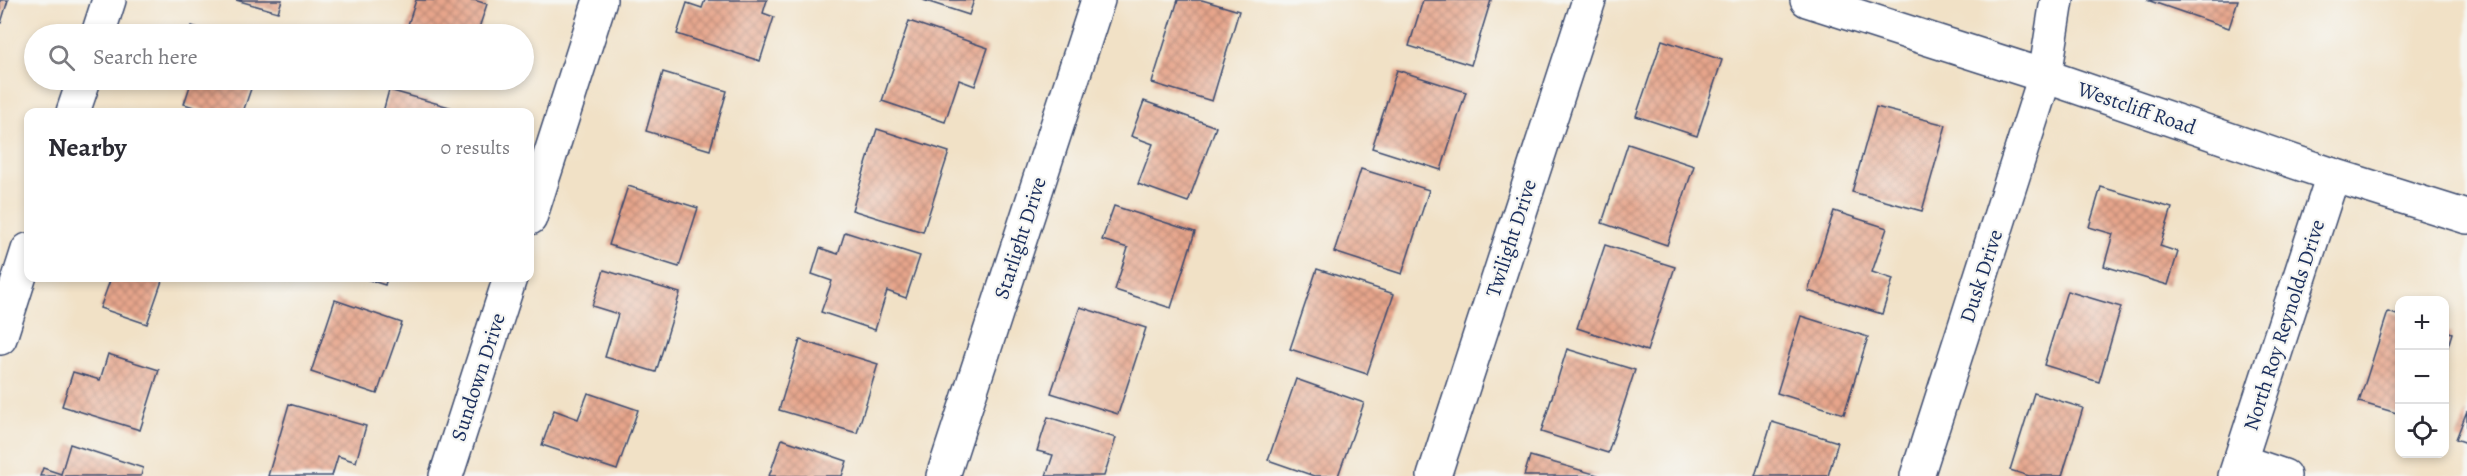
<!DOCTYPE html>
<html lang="en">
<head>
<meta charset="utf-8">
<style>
	body { margin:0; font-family:Alegreya,serif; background:#f2f2f3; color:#2b2b33 }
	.controls { position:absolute; right:18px; bottom:18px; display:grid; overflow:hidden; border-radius:12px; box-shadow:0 3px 9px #0003 }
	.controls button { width:54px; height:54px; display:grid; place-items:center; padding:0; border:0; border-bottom:2px solid #e1e1e2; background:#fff; color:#2b2b33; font:30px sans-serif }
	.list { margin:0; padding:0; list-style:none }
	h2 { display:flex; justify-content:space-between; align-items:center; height:78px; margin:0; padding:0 24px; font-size:26px }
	h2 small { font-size:20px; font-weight:400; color:#7c7c81 }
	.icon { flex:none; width:33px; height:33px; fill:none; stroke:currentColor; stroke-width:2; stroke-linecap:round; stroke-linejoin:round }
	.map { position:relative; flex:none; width:2467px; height:476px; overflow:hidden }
	.search { position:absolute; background:#fff; box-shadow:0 3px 9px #0003; left:24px; top:24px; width:510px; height:66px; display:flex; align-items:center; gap:15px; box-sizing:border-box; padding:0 21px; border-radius:33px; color:#7c7c81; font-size:22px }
	.panel { position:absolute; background:#fff; box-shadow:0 3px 9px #0003; left:24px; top:108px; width:510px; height:174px; border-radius:12px }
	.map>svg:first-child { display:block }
	.building { fill:url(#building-cross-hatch) }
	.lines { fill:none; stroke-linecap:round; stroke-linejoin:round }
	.minor-casing { stroke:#3b4a6e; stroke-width:36 }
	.minor { stroke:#fff; stroke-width:33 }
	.labels { text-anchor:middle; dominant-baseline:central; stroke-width:4.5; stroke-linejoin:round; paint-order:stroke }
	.street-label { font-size:21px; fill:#1b2f5e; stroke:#f6f6f2 }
</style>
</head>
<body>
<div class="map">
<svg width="2467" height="476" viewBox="0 0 2467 476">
	<defs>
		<pattern id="building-cross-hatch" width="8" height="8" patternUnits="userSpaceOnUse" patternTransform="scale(1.5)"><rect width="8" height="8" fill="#e7a58b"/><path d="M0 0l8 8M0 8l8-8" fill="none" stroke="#ba8775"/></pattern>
	</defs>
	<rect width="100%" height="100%" fill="#f6f6f2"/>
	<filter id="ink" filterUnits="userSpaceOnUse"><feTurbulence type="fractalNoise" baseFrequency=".0167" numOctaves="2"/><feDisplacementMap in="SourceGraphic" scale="12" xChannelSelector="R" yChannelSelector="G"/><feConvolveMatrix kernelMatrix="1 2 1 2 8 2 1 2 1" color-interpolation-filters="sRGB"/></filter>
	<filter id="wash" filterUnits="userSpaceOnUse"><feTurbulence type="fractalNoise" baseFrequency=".008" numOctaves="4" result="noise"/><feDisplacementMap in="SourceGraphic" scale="24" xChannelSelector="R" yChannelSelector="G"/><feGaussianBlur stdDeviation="1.35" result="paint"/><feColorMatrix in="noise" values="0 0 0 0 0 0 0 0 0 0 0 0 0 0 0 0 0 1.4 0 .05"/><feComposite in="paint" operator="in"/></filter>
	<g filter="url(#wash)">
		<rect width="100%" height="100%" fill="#f1e1c6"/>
		<g id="blocks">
			<g class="building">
				<path d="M 0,0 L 8,0 L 1,23 L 0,23 Z"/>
				<path d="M 236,0 L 282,0 L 278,12 Z"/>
				<path d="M 416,0 L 474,0 L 487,4 L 477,34 L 405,34 Z"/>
				<path d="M 705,0 L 767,0 L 763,13 L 774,17 L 760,61 L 677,34 L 687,3 L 702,8 Z"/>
				<path d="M 923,0 L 974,0 L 969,15 Z"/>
				<path d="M 1178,0 L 1202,0 L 1239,11 L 1212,101 L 1152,83 Z"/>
				<path d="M 1423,0 L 1491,0 L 1471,65 L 1409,46 Z"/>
				<path d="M 2147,0 L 2238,0 L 2229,28 Z"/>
				<path d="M 909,21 L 988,48 L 975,86 L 959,80 L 945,122 L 882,101 Z"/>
				<path d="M 192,26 L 216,34 L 189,34 Z"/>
				<path d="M 1662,40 L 1722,60 L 1697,136 L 1636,116 Z"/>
				<path d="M 1397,70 L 1466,92 L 1441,170 L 1372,148 Z"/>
				<path d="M 663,72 L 727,91 L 710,150 L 646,131 Z"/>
				<path d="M 192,80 L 254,80 L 243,112 L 210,112 L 184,104 Z"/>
				<path d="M 389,90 L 453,108 L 452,112 L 383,112 Z"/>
				<path d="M 1144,101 L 1216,127 L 1188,202 L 1138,184 L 1153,144 L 1131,136 Z"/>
				<path d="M 1876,107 L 1946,125 L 1922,211 L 1852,192 Z"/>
				<path d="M 877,129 L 949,152 L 923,232 L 852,210 Z"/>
				<path d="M 1628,144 L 1694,166 L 1667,245 L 1602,223 Z"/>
				<path d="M 1361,169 L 1429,190 L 1402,274 L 1334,252 Z"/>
				<path d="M 628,186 L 698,208 L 679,267 L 609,245 Z"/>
				<path d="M 2101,187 L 2172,208 L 2160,246 L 2178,252 L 2168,285 L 2104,266 L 2113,234 L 2089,227 Z"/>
				<path d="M 1114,206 L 1195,232 L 1171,308 L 1115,290 L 1128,248 L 1102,240 Z"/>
				<path d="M 1834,211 L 1887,228 L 1872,272 L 1893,279 L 1882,314 L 1808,291 Z"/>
				<path d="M 845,232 L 920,256 L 906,298 L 887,291 L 875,330 L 821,312 L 832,281 L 812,274 L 820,248 L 838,254 Z"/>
				<path d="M 1605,245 L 1675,267 L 1647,351 L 1577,328 Z"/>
				<path d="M 1317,269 L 1394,294 L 1367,374 L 1290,349 Z"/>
				<path d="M 604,270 L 680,293 L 656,372 L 605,357 L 618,314 L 592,306 Z"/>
				<path d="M 111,278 L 163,278 L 147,324 L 100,308 Z"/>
				<path d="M 363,278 L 387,278 L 385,285 Z"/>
				<path d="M 2067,291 L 2121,307 L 2099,382 L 2044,365 Z"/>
				<path d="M 335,300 L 402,323 L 377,394 L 311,372 Z"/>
				<path d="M 1080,307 L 1146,328 L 1118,414 L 1051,393 Z"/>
				<path d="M 2388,312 L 2400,316 L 2400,414 L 2359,402 Z"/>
				<path d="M 1801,316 L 1868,337 L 1844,414 L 1777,393 Z"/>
				<path d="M 2444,330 L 2452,333 L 2445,356 L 2444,356 Z"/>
				<path d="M 800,340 L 878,364 L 857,433 L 779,410 Z"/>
				<path d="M 1567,349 L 1635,370 L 1608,453 L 1541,432 Z"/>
				<path d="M 108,354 L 159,370 L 140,430 L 62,406 L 73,372 L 100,380 Z"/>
				<path d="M 1296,379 L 1364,403 L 1338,476 L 1314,476 L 1268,460 Z"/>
				<path d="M 588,393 L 638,410 L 617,470 L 542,445 L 554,410 L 578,419 Z"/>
				<path d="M 2034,393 L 2083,408 L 2062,476 L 2029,476 L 2010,470 Z"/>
				<path d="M 289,404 L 366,426 L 356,462 L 338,456 L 332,476 L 268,476 Z"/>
				<path d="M 2467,411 L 2467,443 L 2456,439 Z"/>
				<path d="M 1048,417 L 1116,438 L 1104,476 L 1046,476 L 1053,455 L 1037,451 Z"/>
				<path d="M 1772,422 L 1838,442 L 1828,476 L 1755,476 Z"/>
				<path d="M 782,439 L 847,461 L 842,476 L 769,476 Z"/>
				<path d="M 70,444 L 143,468 L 141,476 L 40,476 L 43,468 L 61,474 Z"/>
				<path d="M 1530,456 L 1598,475 L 1598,476 L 1524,476 Z"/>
			</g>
		</g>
	</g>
	<g filter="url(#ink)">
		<use href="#blocks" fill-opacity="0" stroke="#3b4a6e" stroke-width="1.5"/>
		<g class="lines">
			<defs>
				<g id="minor">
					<path d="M 1807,0 L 2045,76 L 2333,175 L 2467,217"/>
					<path d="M 98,34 L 109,0"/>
					<path d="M 73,112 L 84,80"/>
					<path d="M 530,218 L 600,0"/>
					<path d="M 0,338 L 28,250"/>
					<path d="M 2240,461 L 2284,476"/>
					<path d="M 446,476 L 510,278"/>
					<path d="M 943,476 L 1098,0"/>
					<path d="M 1434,476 L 1589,0"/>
					<path d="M 1917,476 L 2045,76 L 2057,0"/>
					<path d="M 2235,476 L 2333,175"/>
				</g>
			</defs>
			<use href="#minor" class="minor-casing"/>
			<use href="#minor" class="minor"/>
		</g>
	</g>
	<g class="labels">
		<g class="street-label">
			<text transform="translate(2137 108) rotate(19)">Westcliff Road</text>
			<text transform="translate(1020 238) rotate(-72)">Starlight Drive</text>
			<text transform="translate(1511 238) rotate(-72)">Twilight Drive</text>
			<text transform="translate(1981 276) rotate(-72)">Dusk Drive</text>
			<text transform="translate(2284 325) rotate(-72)">North Roy Reynolds Drive</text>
			<text transform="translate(478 377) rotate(-72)">Sundown Drive</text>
		</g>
	</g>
</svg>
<div class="controls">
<button>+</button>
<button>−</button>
<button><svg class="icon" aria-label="locate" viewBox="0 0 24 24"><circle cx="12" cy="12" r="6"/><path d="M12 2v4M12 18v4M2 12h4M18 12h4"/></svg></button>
</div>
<div class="search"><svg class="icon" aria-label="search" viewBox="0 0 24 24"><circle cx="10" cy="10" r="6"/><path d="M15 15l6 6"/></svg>Search here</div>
<section class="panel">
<h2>Nearby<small>0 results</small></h2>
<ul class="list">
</ul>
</section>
</div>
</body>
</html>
